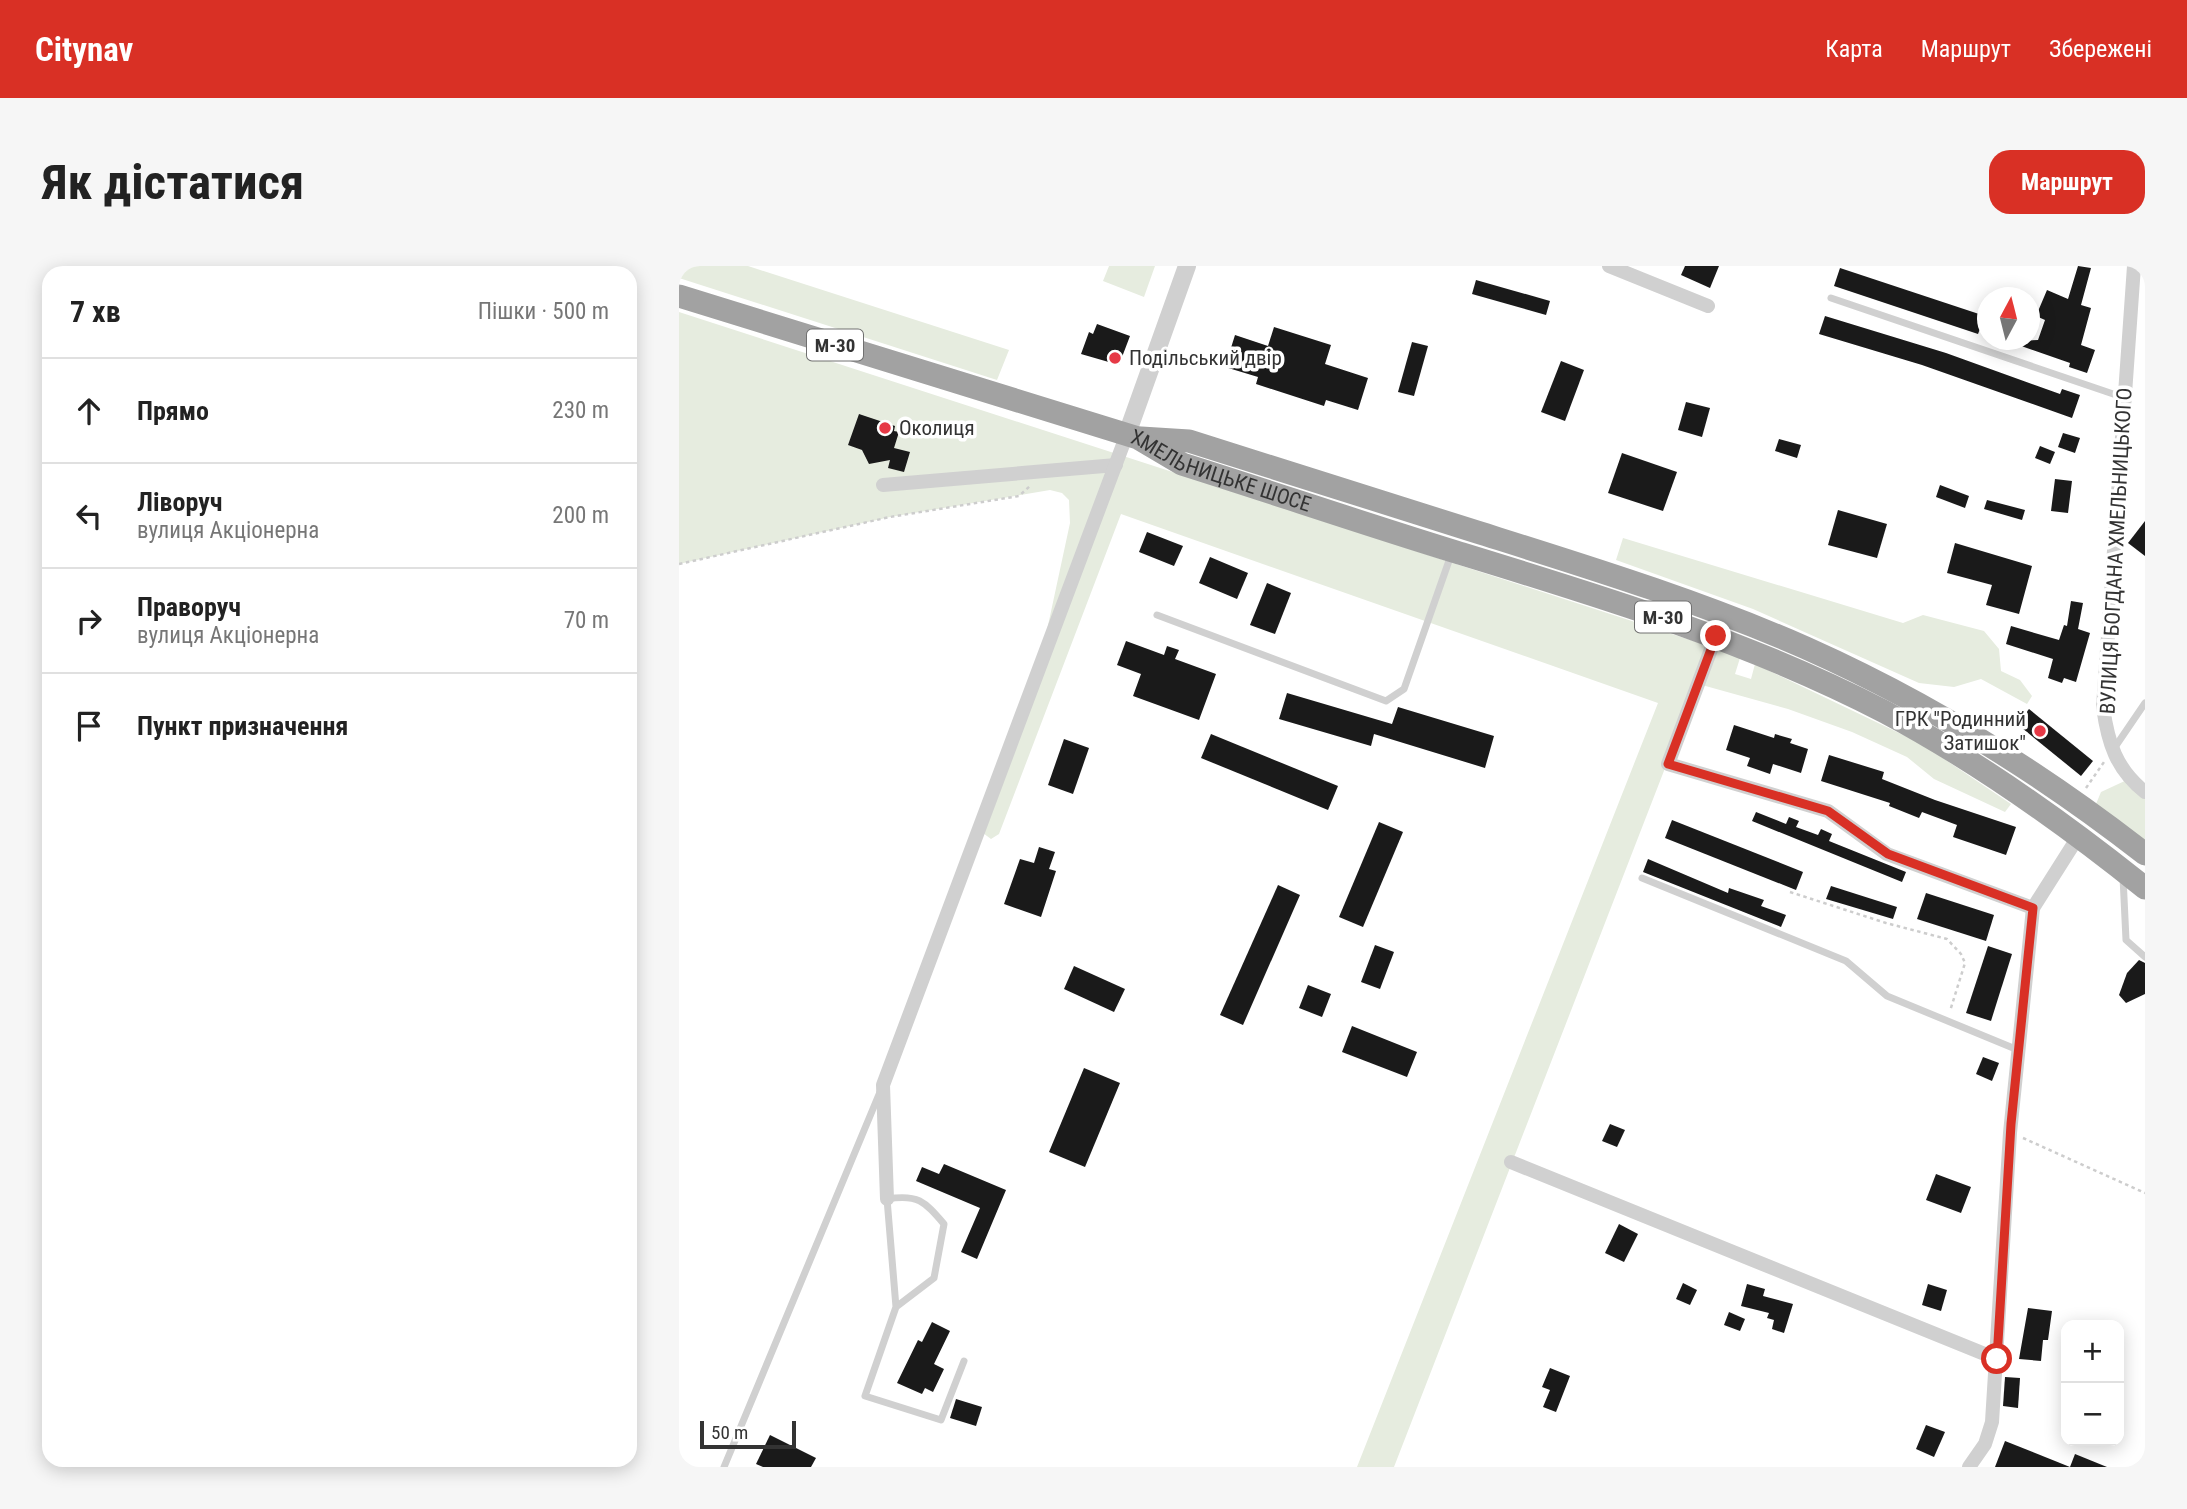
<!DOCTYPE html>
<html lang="uk">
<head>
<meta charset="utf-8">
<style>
	body { margin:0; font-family:"Roboto Condensed",sans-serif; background:#f6f6f6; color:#222 }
	.controls { position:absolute; right:21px; bottom:21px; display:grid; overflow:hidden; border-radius:14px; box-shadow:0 4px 18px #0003 }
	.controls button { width:63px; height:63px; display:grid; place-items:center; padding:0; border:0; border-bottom:2px solid #e0e0e0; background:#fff; color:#222; font:35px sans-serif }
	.compass { position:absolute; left:1298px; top:21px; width:63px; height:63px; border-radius:50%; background:#fff; box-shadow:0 4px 18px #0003; rotate:7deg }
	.scale { position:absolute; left:21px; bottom:18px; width:96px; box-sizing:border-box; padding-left:7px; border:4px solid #333; border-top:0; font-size:19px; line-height:24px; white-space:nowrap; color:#333; -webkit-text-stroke:5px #fff; paint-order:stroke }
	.stop { position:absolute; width:21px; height:21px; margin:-16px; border:5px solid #d93025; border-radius:50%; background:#fff }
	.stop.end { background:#d93025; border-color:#fff; box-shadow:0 2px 7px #0008 }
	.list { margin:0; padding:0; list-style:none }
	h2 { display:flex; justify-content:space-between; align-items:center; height:91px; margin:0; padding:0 28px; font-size:30px }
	h2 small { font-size:23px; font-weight:400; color:#767676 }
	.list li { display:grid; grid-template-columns:46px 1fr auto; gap:21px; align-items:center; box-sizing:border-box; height:105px; padding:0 28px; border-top:2px solid #e0e0e0 }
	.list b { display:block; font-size:26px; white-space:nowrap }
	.list p { margin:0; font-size:23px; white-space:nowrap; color:#767676 }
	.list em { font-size:23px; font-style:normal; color:#767676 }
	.icon { flex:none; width:38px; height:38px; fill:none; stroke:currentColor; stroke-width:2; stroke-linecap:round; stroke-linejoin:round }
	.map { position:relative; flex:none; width:1466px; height:1201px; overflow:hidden; border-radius:21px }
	header { display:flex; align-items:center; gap:42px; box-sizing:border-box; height:98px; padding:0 35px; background:#d93025; color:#fff }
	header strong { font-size:33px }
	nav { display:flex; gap:38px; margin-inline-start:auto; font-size:24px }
	.intro { display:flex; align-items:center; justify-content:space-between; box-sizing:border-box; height:168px; padding:0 42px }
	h1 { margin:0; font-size:49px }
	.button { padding:18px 32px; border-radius:21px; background:#d93025; color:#fff; font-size:24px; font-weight:700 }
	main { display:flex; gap:42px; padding:0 42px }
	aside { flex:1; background:#fff; border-radius:21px; box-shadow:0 4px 18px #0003 }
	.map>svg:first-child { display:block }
	.green { fill:#e6ecdf }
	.building { fill:#1a1a1a }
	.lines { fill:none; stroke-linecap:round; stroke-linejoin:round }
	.path { stroke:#cdcdcd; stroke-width:2.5; stroke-dasharray:3.5 3.5; stroke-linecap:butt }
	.service { stroke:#d0d0d0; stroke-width:7 }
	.minor { stroke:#d0d0d0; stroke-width:14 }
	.tertiary { stroke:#d0d0d0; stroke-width:18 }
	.trunk { stroke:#a2a2a2; stroke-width:23 }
	.route { stroke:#d93025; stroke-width:9 }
	.poi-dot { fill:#e63946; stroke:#fff; stroke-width:2.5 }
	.labels { text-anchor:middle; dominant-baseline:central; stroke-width:7; stroke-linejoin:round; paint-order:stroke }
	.shield { fill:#fff; stroke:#707070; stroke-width:2 }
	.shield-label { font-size:19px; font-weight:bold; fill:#333 }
	.poi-label { font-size:21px; fill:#333; stroke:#fff; text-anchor:start }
	.street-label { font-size:21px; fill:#333; stroke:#fff }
</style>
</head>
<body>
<header>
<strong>Citynav</strong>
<nav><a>Карта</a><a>Маршрут</a><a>Збережені</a></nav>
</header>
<div class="intro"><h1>Як дістатися</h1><a class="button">Маршрут</a></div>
<main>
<aside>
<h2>7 хв<small>Пішки · 500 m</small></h2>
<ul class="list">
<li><svg class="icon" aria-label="ahead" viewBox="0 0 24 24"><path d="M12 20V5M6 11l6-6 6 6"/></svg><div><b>Прямо</b></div><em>230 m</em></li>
<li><svg class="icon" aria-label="left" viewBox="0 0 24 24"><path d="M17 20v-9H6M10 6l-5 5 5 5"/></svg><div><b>Ліворуч</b><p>вулиця Акціонерна</p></div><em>200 m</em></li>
<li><svg class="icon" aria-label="right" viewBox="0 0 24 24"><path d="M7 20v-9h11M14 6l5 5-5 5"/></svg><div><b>Праворуч</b><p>вулиця Акціонерна</p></div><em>70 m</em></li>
<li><svg class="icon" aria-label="arrive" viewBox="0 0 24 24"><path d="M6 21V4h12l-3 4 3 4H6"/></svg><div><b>Пункт призначення</b></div></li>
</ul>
</aside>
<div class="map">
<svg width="1466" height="1201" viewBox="0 0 1466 1201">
	<rect width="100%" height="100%" fill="#fff"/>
	<g class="green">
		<path d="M 0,0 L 69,0 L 330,84 L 318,114 L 0,12 Z"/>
		<path d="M 430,0 L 476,0 L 465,31 L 424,15 Z"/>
		<path d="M 0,46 L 1033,381 L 715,1201 L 678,1201 L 979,437 L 442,248 L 320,568 L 312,573 L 300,564 L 359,406 L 391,257 L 390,234 L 383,227 L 371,224 L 211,251 L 0,298 Z"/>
		<path d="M 944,272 L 1224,357 L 1244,349 L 1305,365 L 1320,383 L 1322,405 L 1341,414 L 1353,430 L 1348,438 L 1302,413 L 1275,421 L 1240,417 L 1074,343 L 937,294 Z"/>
		<path d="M 1037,382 L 1061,392 L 1056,408 L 1072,413 L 1076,398 L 1243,478 L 1332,538 L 1326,546 L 1255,513 L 1228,491 L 1173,466 L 1109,443 L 1023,419 Z"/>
		<path d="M 1450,513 L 1466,526 L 1466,577 L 1417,538 L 1422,526 Z"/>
	</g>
	<g class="building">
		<path d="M 1006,0 L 1040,0 L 1031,22 L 1002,9 Z"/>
		<path d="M 1399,0 L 1412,2 L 1402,39 L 1412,42 L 1402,79 L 1416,84 L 1408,107 L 1390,101 L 1391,97 L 1328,75 L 1359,74 L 1366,54 L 1357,50 L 1368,24 L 1389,33 Z"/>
		<path d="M 1161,2 L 1306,50 L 1299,68 L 1155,20 Z"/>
		<path d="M 797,14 L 871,35 L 867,49 L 793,28 Z"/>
		<path d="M 1146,50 L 1267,87 L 1381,128 L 1383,123 L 1401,129 L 1393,152 L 1243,99 L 1140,68 Z"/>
		<path d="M 418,58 L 451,70 L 440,99 L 402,88 L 410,66 L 414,68 Z"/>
		<path d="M 595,61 L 652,79 L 646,98 L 689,112 L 679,144 L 647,134 L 645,140 L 577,118 L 579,111 L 546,101 L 556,69 L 589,80 Z"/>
		<path d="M 733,76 L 749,80 L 735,130 L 719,126 Z"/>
		<path d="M 882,95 L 905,104 L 886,155 L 862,146 Z"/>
		<path d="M 1007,136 L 1031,142 L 1023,171 L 999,164 Z"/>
		<path d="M 180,148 L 216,160 L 215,165 L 220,166 L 215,182 L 231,186 L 225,206 L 209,202 L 211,194 L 190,198 L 183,184 L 169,179 Z"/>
		<path d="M 1384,167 L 1401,172 L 1396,187 L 1379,181 Z"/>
		<path d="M 1100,173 L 1122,179 L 1118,192 L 1096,185 Z"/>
		<path d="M 1361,180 L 1376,186 L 1371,198 L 1356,192 Z"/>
		<path d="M 943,187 L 998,206 L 984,245 L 929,227 Z"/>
		<path d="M 1376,213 L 1393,215 L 1389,247 L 1372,245 Z"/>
		<path d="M 1261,219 L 1290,230 L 1286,242 L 1257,231 Z"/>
		<path d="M 1308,234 L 1346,244 L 1343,254 L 1305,243 Z"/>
		<path d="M 1159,244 L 1208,258 L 1198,292 L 1149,279 Z"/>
		<path d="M 1466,255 L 1466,290 L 1449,277 Z"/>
		<path d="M 468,266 L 504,280 L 495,300 L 460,286 Z"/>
		<path d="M 1276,277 L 1353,300 L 1340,348 L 1307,339 L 1313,319 L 1268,307 Z"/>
		<path d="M 531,291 L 569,307 L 558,333 L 520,317 Z"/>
		<path d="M 588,317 L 612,327 L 596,368 L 571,359 Z"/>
		<path d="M 1392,335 L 1404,337 L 1399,363 L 1411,367 L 1397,416 L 1385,412 L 1383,417 L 1369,412 L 1374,393 L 1327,378 L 1332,360 L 1380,374 L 1385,359 L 1388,360 Z"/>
		<path d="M 447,375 L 485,389 L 488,380 L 500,384 L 496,393 L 537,408 L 520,454 L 454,430 L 462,408 L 438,399 Z"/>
		<path d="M 608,427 L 713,458 L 719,441 L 815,470 L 806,502 L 695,468 L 692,480 L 600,453 Z"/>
		<path d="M 1350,443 L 1414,495 L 1402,510 L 1338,458 Z"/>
		<path d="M 1055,459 L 1095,472 L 1096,468 L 1113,473 L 1111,477 L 1129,483 L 1122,507 L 1094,498 L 1091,508 L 1068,500 L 1071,492 L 1047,484 Z"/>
		<path d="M 532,468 L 659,520 L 649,544 L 522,492 Z"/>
		<path d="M 385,473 L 410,482 L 394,528 L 369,519 Z"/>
		<path d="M 1150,489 L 1205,506 L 1203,513 L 1256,534 L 1337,561 L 1327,589 L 1274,571 L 1278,559 L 1243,546 L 1240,552 L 1210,540 L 1211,537 L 1142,515 Z"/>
		<path d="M 1077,546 L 1107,558 L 1110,551 L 1120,555 L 1117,561 L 1139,569 L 1142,563 L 1153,568 L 1150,575 L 1227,606 L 1223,616 L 1073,555 Z"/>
		<path d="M 993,554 L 1124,606 L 1117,624 L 986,572 Z"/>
		<path d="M 700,556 L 724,566 L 684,661 L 660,651 Z"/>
		<path d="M 360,581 L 376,586 L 370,603 L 377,605 L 362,651 L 325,638 L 341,593 L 355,597 Z"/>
		<path d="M 969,593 L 1049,627 L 1050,622 L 1085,634 L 1082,640 L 1107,649 L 1102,661 L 964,606 Z"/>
		<path d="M 599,619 L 621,629 L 564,759 L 541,749 Z"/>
		<path d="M 1152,620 L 1218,641 L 1214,653 L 1147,633 Z"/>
		<path d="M 1247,627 L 1315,649 L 1307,675 L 1238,653 Z"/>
		<path d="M 696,679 L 715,686 L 701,723 L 682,716 Z"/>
		<path d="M 1309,680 L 1333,688 L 1312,755 L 1287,747 Z"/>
		<path d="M 1460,694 L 1466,697 L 1466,728 L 1447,737 L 1440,729 L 1448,707 Z"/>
		<path d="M 395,700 L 446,723 L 435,746 L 385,723 Z"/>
		<path d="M 629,719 L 652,728 L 643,751 L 620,742 Z"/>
		<path d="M 673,760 L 738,786 L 728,811 L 663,786 Z"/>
		<path d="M 1304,791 L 1320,797 L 1313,815 L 1297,808 Z"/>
		<path d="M 405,802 L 441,817 L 406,901 L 370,886 Z"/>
		<path d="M 931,858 L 946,864 L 938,881 L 923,875 Z"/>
		<path d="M 265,898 L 327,924 L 298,993 L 282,986 L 301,942 L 237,915 L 243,901 L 260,908 Z"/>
		<path d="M 1257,908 L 1292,921 L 1282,947 L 1247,934 Z"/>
		<path d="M 940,958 L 959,968 L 945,996 L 926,987 Z"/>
		<path d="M 1004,1017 L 1018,1024 L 1011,1039 L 997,1033 Z"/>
		<path d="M 1068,1018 L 1086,1023 L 1084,1030 L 1114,1038 L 1105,1067 L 1093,1063 L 1095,1054 L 1088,1052 L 1090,1047 L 1062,1040 Z"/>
		<path d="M 1249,1018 L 1268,1024 L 1262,1045 L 1243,1039 Z"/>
		<path d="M 1349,1042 L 1373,1045 L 1369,1074 L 1364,1074 L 1362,1095 L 1340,1093 Z"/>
		<path d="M 1050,1046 L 1066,1053 L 1061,1065 L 1045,1059 Z"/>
		<path d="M 253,1056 L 271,1065 L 255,1098 L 265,1103 L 254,1126 L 246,1122 L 243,1128 L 218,1117 L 239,1074 L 243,1076 Z"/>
		<path d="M 871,1102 L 891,1110 L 877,1146 L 864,1141 L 871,1124 L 863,1121 Z"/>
		<path d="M 1326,1111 L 1341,1112 L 1339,1142 L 1324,1140 Z"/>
		<path d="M 277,1133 L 303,1141 L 297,1160 L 271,1152 Z"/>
		<path d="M 1247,1159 L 1266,1166 L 1255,1191 L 1237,1183 Z"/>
		<path d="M 91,1169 L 137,1192 L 132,1201 L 84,1201 L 77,1198 Z"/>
		<path d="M 1326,1175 L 1391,1201 L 1316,1201 Z"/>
		<path d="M 1396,1188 L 1428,1201 L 1391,1201 Z"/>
	</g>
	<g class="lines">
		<g class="path">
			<path d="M 0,298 L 211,251 L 340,230 L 351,220"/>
			<path d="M 1407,522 L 1425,496"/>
			<path d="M 1111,626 L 1207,657 L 1268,673 L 1282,688 L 1286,697 L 1271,745"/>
			<path d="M 1344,872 L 1466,927"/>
		</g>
		<g class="service">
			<path d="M 1152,32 L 1446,132"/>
			<path d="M 478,349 L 707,435 L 725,423 L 772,289"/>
			<path d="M 1434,484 L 1466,437"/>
			<path d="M 1444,611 L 1447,674 L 1466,691"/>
			<path d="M 963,612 L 1167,695 L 1208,730 L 1339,784"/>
			<path d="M 217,1041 L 255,1012 L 265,958 C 245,935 239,928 208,933 L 217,1041 L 186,1130 L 262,1154 L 285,1095"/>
			<path d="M 45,1201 L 201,826"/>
		</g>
		<g class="minor">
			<path d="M 930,0 L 1029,40"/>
			<path d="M 1455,0 L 1424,441 C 1429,477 1437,503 1466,526"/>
			<path d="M 204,219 L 437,199"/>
			<path d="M 1037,370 L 989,498 L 1149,545 L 1208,588 L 1354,642"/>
			<path d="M 832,896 L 1318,1093"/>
			<path d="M 208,933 L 204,819 L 448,168"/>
			<path d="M 1290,1201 L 1306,1178 L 1313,1156 L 1331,867 L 1354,642 L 1399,571"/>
		</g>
		<path class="tertiary" d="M 448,168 L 508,0"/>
		<g class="trunk">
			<path id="s1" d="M 0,30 L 459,172 L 503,198 C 595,227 686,258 777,286 C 924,331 1069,375 1206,446 C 1298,495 1385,557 1466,622"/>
			<path d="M 462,172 L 510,175 C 606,205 702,236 798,266 C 909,301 1020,335 1127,382 C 1248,436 1362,507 1466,588"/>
		</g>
	</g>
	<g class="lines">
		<path class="route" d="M 1037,370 L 989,498 L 1149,545 L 1209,588 L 1354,642 L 1332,858 L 1318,1093"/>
	</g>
	<g class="poi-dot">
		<circle cx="436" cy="92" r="7"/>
		<circle cx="206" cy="162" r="7"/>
		<circle cx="1361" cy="465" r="7"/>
	</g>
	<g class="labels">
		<g class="shield">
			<rect x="128" y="63.5" width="56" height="31" rx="5"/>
			<rect x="956" y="335.5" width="56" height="31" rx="5"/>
		</g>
		<g class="shield-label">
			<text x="156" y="79">М-30</text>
			<text x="984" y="351">М-30</text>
		</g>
		<g class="poi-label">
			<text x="450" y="92">Подільський двір</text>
			<text x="220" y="162">Околиця</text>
			<text x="1347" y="453" text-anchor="end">ГРК "Родинний<tspan x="1347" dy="24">Затишок"</tspan></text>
		</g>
		<g class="street-label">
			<text stroke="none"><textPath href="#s1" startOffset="570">ХМЕЛЬНИЦЬКЕ ШОСЕ</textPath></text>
			<text transform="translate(1437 285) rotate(-87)">ВУЛИЦЯ БОГДАНА ХМЕЛЬНИЦЬКОГО</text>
		</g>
	</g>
</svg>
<div class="controls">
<button>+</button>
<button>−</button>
</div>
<svg class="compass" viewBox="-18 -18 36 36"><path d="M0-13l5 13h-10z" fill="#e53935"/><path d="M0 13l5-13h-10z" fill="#767676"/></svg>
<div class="scale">50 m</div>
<div class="stop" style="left:1318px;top:1093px"></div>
<div class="stop end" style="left:1037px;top:370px"></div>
</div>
</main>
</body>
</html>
